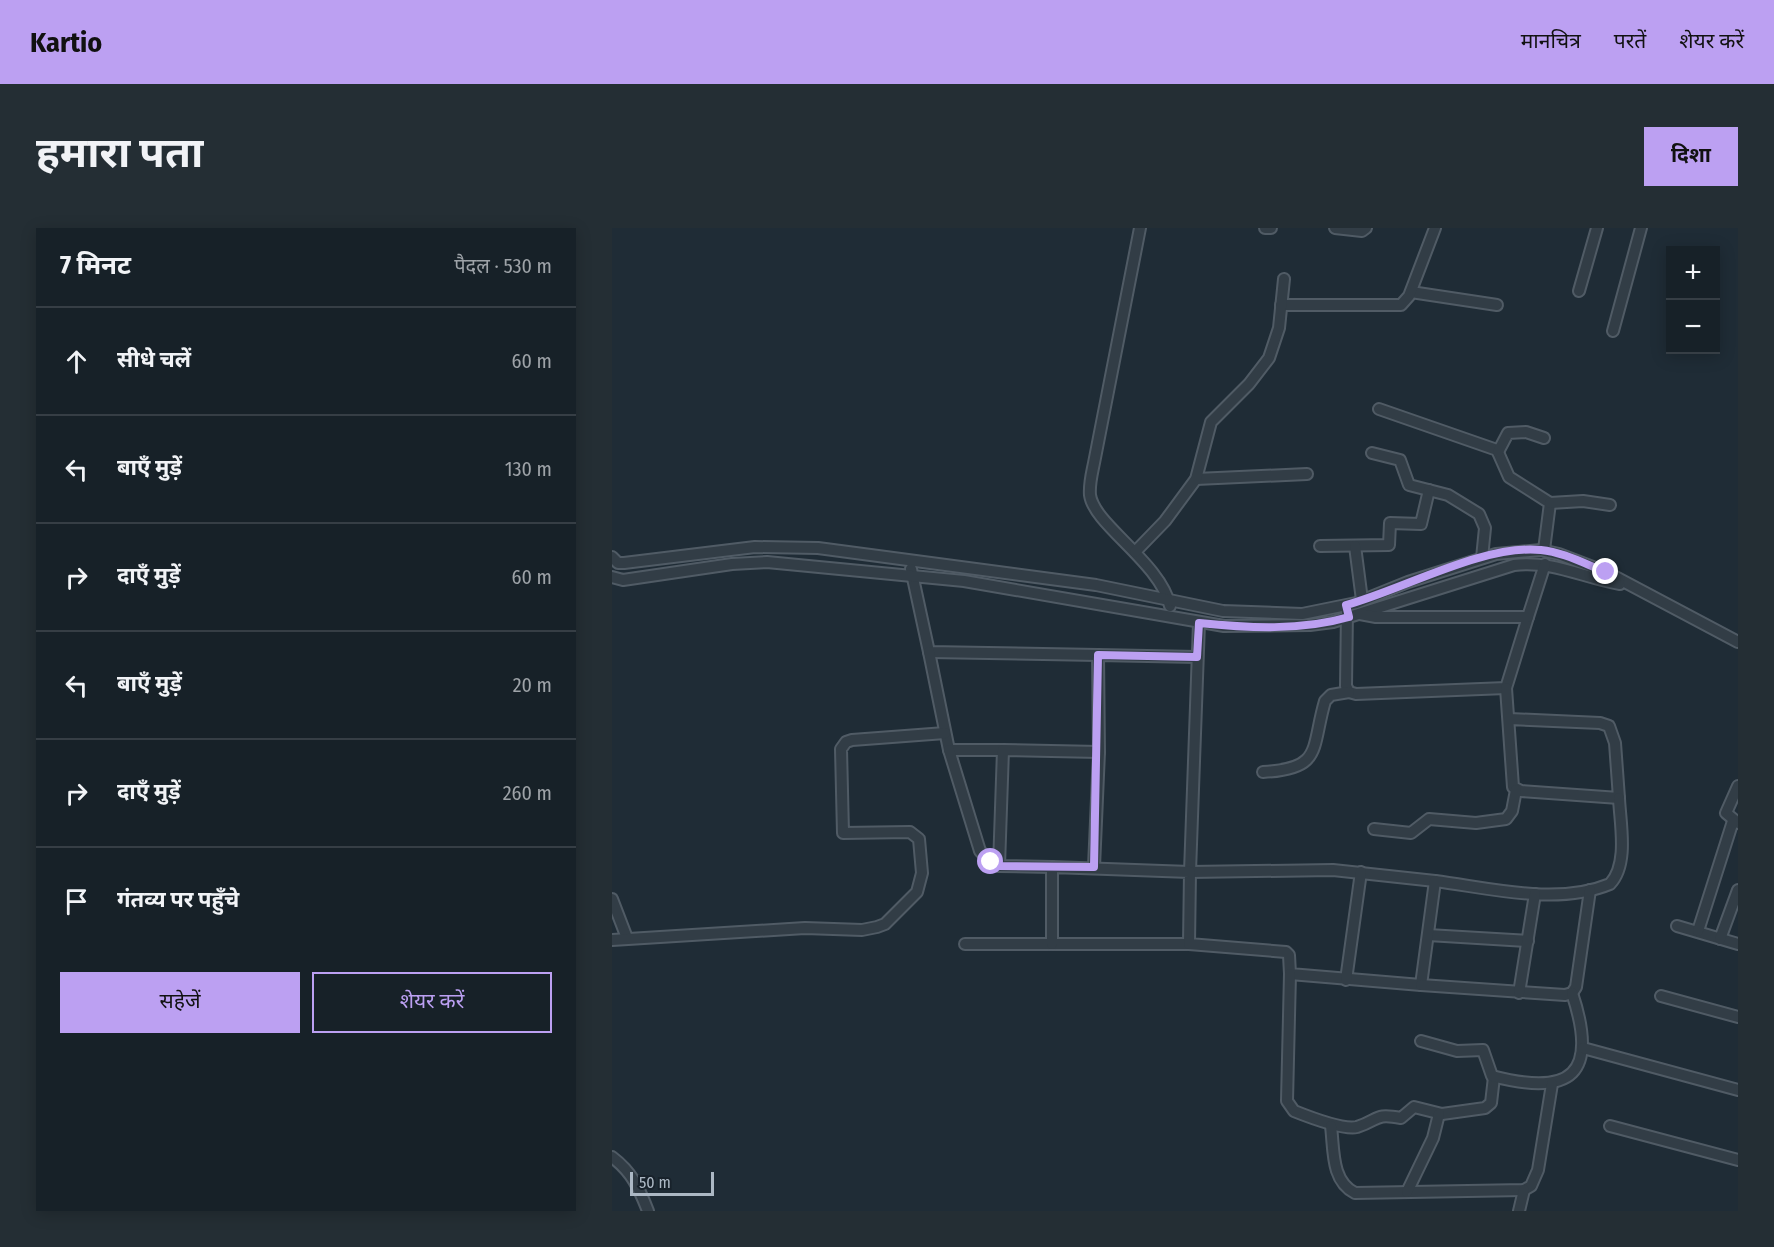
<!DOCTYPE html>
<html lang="hi">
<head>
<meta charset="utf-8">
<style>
	body { margin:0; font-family:"Fira Sans Condensed","Noto Sans Devanagari",sans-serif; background:#242e34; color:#f1f3f6 }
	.controls { position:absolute; right:18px; top:18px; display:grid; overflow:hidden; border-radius:0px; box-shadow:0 3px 15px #0003 }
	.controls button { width:54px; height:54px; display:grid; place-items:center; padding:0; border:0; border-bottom:2px solid #363e45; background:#172128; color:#f1f3f6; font:30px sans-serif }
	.scale { position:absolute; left:18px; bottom:15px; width:84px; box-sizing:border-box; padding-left:6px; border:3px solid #acb8c4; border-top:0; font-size:16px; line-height:21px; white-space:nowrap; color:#acb8c4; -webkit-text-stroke:4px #18222b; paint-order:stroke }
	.stop { position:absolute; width:18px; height:18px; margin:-14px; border:4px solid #bca0f2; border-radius:50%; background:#fff }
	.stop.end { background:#bca0f2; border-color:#fff; box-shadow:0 2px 6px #0008 }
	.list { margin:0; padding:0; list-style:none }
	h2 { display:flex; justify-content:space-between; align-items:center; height:78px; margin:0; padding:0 24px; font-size:26px }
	h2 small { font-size:20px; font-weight:400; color:#9ea3a8 }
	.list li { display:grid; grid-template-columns:39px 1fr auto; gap:18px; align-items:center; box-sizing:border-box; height:108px; padding:0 24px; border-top:2px solid #363e45 }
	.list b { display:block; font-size:22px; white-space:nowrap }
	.list em { font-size:20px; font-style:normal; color:#9ea3a8 }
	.actions { display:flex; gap:12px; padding:18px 24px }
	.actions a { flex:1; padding:14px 0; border:2px solid #bca0f2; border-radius:0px; text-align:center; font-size:21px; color:#bca0f2 }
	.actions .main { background:#bca0f2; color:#111 }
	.icon { flex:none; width:33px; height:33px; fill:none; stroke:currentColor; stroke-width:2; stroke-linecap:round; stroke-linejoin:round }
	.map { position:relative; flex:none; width:1126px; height:983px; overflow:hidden; border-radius:0px }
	header { display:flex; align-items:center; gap:36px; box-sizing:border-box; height:84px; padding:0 30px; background:#bca0f2; color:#111 }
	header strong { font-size:28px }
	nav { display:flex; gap:33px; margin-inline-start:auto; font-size:21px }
	.intro { display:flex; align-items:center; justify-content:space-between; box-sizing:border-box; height:144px; padding:0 36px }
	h1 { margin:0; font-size:42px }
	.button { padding:15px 27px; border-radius:0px; background:#bca0f2; color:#111; font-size:21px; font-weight:700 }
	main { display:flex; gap:36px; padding:0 36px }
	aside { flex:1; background:#172128; border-radius:0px; box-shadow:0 3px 15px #0003 }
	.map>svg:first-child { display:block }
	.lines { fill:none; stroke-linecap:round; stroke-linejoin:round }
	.minor-casing { stroke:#505b65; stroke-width:14 }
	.minor { stroke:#323d46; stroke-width:10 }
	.route { stroke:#bca0f2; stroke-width:8 }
</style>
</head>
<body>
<header>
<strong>Kartio</strong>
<nav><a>मानचित्र</a><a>परतें</a><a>शेयर करें</a></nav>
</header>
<div class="intro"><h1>हमारा पता</h1><a class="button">दिशा</a></div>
<main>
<aside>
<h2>7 मिनट<small>पैदल · 530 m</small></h2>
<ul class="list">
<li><svg class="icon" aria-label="ahead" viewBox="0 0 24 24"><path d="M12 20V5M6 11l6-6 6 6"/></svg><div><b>सीधे चलें</b></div><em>60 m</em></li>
<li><svg class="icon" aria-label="left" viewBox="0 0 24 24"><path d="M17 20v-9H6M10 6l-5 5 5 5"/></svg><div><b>बाएँ मुड़ें</b></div><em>130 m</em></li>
<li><svg class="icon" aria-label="right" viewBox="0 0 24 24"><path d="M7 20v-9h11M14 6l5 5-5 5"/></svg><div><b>दाएँ मुड़ें</b></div><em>60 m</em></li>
<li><svg class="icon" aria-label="left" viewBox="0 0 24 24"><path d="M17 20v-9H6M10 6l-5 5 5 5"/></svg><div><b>बाएँ मुड़ें</b></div><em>20 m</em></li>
<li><svg class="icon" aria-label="right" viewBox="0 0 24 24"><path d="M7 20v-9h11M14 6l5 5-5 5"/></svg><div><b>दाएँ मुड़ें</b></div><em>260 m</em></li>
<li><svg class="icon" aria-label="arrive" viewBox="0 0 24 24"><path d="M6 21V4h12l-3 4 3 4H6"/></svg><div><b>गंतव्य पर पहुँचे</b></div></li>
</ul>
<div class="actions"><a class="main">सहेजें</a><a>शेयर करें</a></div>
</aside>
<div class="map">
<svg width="1126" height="983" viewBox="0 0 1126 983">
	<rect width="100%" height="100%" fill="#1f2c36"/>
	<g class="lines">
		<defs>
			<g id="minor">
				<path d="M 528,0 L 482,235 C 480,245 477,256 478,267 C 482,297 548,334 558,378"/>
				<path d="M 653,0 L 659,0"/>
				<path d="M 723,0 L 750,3 L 754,0"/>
				<path d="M 967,63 L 985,0"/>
				<path d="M 799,64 L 885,77"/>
				<path d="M 669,77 L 789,77 L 797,68 L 823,0"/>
				<path d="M 1001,103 L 1029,0"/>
				<path d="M 767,181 L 885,222 L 897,249 L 938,275 L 932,322"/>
				<path d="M 886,224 L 896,205 L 914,204 L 932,210"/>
				<path d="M 760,225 L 788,232 L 797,257 L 836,267 L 867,286 L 873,300 L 870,330"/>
				<path d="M 584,251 L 695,246"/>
				<path d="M 938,275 L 971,273 L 998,277"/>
				<path d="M 708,318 L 777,317 L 778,295 L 809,296 L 817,262"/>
				<path d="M 743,318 L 750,372"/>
				<path d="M 523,324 L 553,293 L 584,251 L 599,194 L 637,156 L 657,130 L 667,100 L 672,51"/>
				<path d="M 0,329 L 6,335 L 12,335 L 143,319 L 206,320 L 484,357 L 611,383 L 690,386 L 744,375 L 796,354 L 884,326 L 929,322 L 947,326 L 994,344 L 1126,414"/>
				<path d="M 299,341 L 317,424 L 486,427"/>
				<path d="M 0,349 L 11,352 L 120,336 L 155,334 L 352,353 L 612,398 L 698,397 L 721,394 L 902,337 C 940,332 972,350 1008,356"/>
				<path d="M 735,383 L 734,458 L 737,464 L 744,466 L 894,460 L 916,389"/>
				<path d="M 748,386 L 764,389 L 916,389 L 933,336"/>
				<path d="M 587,395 L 578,644 L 721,642 L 823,653"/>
				<path d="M 317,424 L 337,522 L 391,522"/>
				<path d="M 894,460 L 901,559 L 909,563 L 1007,570 L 1003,515 L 997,498 L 988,495 L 898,491"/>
				<path d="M 337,522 L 368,623 L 379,634 L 387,638"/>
				<path d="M 651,544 C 711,541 699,521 713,473 L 719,467 L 737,464"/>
				<path d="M 1126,595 L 1114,585 L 1126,558"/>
				<path d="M 762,601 L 799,605 L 817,591 L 864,595 L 894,591 L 900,583 L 904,562"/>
				<path d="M 440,639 L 387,638 L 391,522 L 487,524"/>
				<path d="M 482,639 L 487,524 L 486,427 L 585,429"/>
				<path d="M 0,671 L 15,710"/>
				<path d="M 1065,698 L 1126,716"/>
				<path d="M 1086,703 L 1121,593"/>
				<path d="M 816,707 L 916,713"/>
				<path d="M 1108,711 L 1126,662"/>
				<path d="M 0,712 L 193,700 L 250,702 L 265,699 L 273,696 L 305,664 L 310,645 L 307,611 L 298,604 L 231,605 L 229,521 L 234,514 L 240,512 L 333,505"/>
				<path d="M 353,716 L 577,716"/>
				<path d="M 440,716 L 440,639 L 578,644 L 577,716 L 674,724 L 677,727 L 678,746 L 809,757 L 823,653 C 878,660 945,678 998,656 C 1017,636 1008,595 1007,570"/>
				<path d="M 678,746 L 675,873 L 682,883 C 697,889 731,902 745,899 C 768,892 761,885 789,890 L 802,879 L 830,886 L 873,880 L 879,875 L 882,849"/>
				<path d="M 734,752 L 749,644"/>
				<path d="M 809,757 L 953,767 L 960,765 L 964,759 L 978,662"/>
				<path d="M 907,765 L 923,666"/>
				<path d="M 1049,768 L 1126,789"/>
				<path d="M 809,813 L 845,823 L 871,822 L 880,848 C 960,869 987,846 960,765"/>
				<path d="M 971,820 L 1126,862"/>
				<path d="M 719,898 C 722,922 719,953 743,965 L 912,962 L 919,958 L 926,942 L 940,856"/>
				<path d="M 998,898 L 1126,932"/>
				<path d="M 0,929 C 20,944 27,960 36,983"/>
				<path d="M 795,964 L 821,910 L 827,886"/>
				<path d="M 907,983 L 912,962"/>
			</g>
		</defs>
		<use href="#minor" class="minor-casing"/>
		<use href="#minor" class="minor"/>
	</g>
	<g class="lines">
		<path class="route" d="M 379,634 L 387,638 L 482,639 L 486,427 L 585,429 L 587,395 C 636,400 689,403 737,389 L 734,377 C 790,362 871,316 929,322 C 951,324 973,336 994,344"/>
	</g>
</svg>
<div class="controls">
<button>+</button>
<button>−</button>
</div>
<div class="scale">50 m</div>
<div class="stop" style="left:379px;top:634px"></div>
<div class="stop end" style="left:994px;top:344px"></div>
</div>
</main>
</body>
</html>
